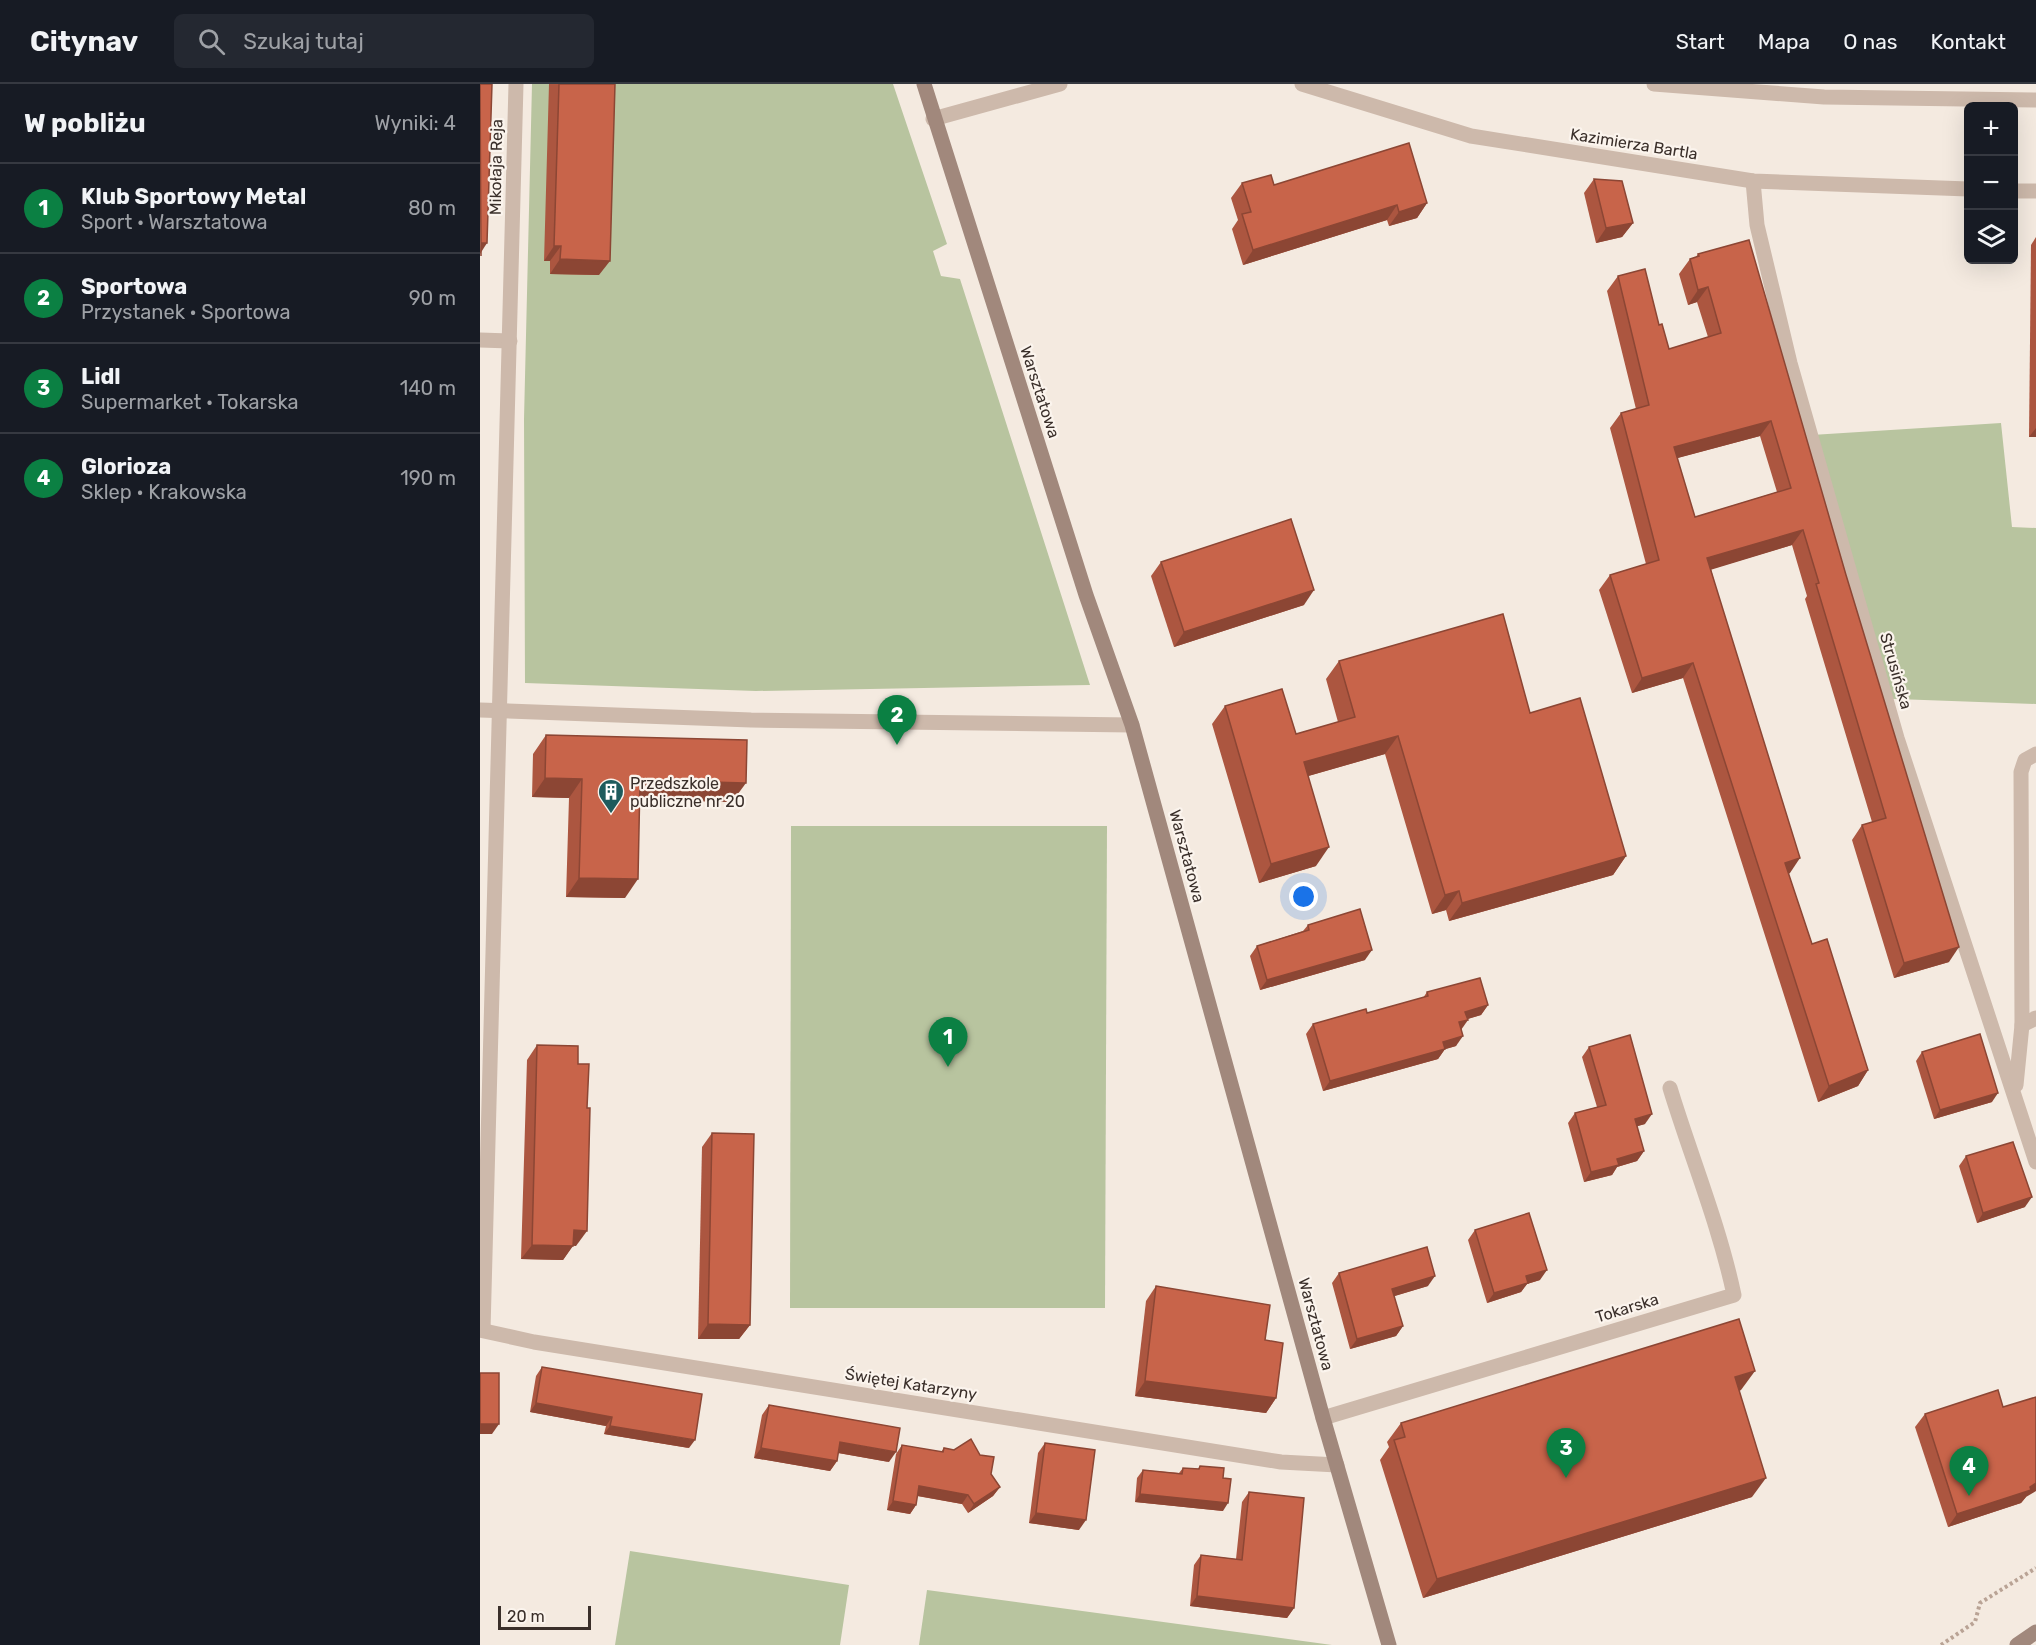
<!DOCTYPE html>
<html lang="pl">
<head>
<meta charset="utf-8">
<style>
	body { margin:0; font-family:Rubik,sans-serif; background:#242831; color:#f1f3f6 }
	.controls { position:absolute; right:18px; top:18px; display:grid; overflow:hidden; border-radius:9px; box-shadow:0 6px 24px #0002 }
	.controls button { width:54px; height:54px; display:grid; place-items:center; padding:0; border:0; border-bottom:2px solid #363941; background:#171b24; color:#f1f3f6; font:30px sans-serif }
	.scale { position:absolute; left:18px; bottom:15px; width:93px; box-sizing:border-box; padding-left:6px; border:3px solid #3a2f2a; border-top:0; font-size:16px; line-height:21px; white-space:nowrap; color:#3a2f2a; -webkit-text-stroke:4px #fbf4ed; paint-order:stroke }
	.you { position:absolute; left:824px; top:813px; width:21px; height:21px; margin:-15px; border:4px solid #fff; border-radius:50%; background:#1a73e8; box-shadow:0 0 0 9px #1a73e833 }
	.badge { display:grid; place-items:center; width:39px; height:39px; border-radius:50%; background:#0b8043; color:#fff; font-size:20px; font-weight:700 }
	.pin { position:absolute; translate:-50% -50px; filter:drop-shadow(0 2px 3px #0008) }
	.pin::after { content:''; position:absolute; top:32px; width:21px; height:18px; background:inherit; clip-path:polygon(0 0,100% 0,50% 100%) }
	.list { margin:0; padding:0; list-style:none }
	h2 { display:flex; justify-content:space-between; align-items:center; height:78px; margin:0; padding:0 24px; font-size:26px }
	h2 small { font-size:20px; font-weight:400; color:#9ea1a6 }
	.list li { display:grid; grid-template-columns:39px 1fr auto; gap:18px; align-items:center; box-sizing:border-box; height:90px; padding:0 24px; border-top:2px solid #363941 }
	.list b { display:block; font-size:22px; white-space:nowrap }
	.list p { margin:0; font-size:20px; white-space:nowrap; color:#9ea1a6 }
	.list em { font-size:20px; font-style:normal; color:#9ea1a6 }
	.icon { flex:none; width:33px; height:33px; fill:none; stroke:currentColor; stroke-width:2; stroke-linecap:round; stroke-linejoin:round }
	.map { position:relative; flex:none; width:1556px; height:1561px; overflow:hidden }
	header { display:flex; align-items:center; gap:36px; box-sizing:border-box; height:84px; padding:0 30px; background:#171b24; border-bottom:2px solid #363941 }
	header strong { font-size:28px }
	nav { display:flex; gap:33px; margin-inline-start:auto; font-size:21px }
	.search { width:420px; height:54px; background:#242831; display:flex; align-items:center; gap:15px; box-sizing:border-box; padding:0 21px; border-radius:9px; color:#9ea1a6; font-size:22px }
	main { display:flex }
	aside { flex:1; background:#171b24 }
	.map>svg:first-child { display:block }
	.green { fill:#b8c49f }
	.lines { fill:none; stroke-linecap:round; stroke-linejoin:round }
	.path { stroke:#b9a395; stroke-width:4; stroke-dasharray:3 3; stroke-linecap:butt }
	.lane { stroke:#cdb9ab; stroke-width:15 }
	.street { stroke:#cdb9ab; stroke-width:15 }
	.secondary { stroke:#a1887c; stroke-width:15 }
	.wall { fill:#ac5640; fill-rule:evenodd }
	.shaded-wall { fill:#8c4634 }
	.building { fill:#c8644a; stroke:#8c4634; stroke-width:1.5; fill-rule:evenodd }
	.labels { text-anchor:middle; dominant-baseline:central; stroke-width:4.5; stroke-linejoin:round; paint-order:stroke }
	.street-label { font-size:16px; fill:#3a2f2a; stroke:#fbf4ed }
	.poi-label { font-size:16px; fill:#3a2f2a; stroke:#fbf4ed; text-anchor:start }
</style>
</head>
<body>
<header>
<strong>Citynav</strong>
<div class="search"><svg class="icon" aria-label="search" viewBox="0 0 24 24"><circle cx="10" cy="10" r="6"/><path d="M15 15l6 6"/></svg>Szukaj tutaj</div>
<nav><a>Start</a><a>Mapa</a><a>O nas</a><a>Kontakt</a></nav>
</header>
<main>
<aside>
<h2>W pobliżu<small>Wyniki: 4</small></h2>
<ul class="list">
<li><span class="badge">1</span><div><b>Klub Sportowy Metal</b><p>Sport · Warsztatowa</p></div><em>80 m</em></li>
<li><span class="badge">2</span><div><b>Sportowa</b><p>Przystanek · Sportowa</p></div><em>90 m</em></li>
<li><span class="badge">3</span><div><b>Lidl</b><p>Supermarket · Tokarska</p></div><em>140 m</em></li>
<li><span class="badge">4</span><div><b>Glorioza</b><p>Sklep · Krakowska</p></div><em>190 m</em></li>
</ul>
</aside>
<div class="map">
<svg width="1556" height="1561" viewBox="0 0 1556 1561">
	<rect width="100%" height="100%" fill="#f4eae0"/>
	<g class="green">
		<path d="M 52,0 L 413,0 L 467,160 L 453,167 L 461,192 L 480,195 L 610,601 L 276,607 L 45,599 L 44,335 Z"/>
		<path d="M 1521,339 L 1532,443 L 1556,444 L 1556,620 L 1389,614 L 1316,352 Z"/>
		<path d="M 311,742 L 627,742 L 625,1224 L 310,1224 Z"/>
		<path d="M 150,1467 L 369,1501 L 360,1561 L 135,1561 Z"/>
		<path d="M 447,1506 L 852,1561 L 439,1561 Z"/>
	</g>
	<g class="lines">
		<path class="path" d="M 1461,1561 L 1495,1538 L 1500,1519 L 1556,1484"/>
		<g class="lane">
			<path d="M 822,0 L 991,52 L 1273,97 L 1488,105"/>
			<path d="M 1174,0 L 1344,13 L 1556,16"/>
			<path d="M 453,35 L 580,0"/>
			<path d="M 1273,97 L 1277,141 L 1310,279 L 1417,654 L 1556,1078"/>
			<path d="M 1534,107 L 1556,107"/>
			<path d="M 0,256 L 30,257"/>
			<path d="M 1542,941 L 1556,934"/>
			<path d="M 1536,1001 L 1542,941 L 1541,688 L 1545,676 L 1556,670"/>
		</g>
		<g class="street">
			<path d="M 0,626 L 271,636 L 652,641"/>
			<path d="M 0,1246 L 54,1258 L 801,1378 L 857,1381"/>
			<path d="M 3,1246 L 36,0"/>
			<path d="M 843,1334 L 1254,1211 C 1239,1140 1211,1073 1190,1004"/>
		</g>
		<g class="secondary">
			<path d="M 444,0 L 606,511 L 652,641 L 843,1334 L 909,1561"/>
			<path d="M 1537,1561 L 1556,1548"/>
		</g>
	</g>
	<g class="wall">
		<path d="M 69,0 L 135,0 L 119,191 L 70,190 L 70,177 L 64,177 Z"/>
		<path d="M 1114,95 L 1153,139 L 1142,153 L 1116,159 L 1104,109 Z"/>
		<path d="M 762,99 L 794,101 L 947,119 L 937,134 L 909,142 L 907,136 L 763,181 L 752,145 L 758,136 L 751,114 Z"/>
		<path d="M 1556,153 L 1556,353 L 1549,353 L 1551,161 Z"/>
		<path d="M 1269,156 L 1469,878 L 1414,894 L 1372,756 L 1382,741 L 1392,738 L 1325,515 L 1327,512 L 1312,461 L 1231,485 L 1310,789 L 1308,790 L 1332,860 L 1388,986 L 1378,1002 L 1338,1018 L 1203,594 L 1152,609 L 1119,506 L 1130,491 L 1166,480 L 1130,344 L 1141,329 L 1156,325 L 1127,207 L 1138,192 L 1179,241 L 1189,265 L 1228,253 L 1217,218 L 1208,221 L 1199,190 L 1210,175 L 1216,173 L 1218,170 ZM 1280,352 L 1297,408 L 1215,433 L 1197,374 Z"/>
		<path d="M 681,478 L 824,521 L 694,563 L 671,492 Z"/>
		<path d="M 859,577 L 1050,629 L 1146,772 L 1133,791 L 969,837 L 966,826 L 952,830 L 905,670 L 828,692 L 836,782 L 779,799 L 732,640 L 745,622 L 816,650 L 858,638 L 846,595 Z"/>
		<path d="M 66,651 L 252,718 L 159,716 L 145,814 L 86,813 L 89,714 L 52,713 L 53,670 Z"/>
		<path d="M 828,841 L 885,876 L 780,906 L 770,872 L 777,862 L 823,847 Z"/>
		<path d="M 947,908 L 1008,921 L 1001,931 L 987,935 L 981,945 L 976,962 L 965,965 L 958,975 L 843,1007 L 826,950 L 833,940 L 887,929 L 943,914 Z"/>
		<path d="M 57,961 L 96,1162 L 93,1161 L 83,1176 L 41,1175 L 47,976 Z"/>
		<path d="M 1109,963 L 1165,1040 L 1157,1042 L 1164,1067 L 1157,1077 L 1137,1083 L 1132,1091 L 1104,1098 L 1088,1039 L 1095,1029 L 1117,1023 L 1102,973 Z"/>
		<path d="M 1442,968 L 1512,1018 L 1454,1035 L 1436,977 Z"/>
		<path d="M 232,1049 L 270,1241 L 259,1255 L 218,1255 L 222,1063 Z"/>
		<path d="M 1486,1072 L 1545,1123 L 1497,1139 L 1479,1082 Z"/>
		<path d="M 995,1146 L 1060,1196 L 1047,1200 L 1041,1208 L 1007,1219 L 988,1156 Z"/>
		<path d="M 859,1189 L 948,1202 L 914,1212 L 923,1242 L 916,1252 L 870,1265 L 852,1199 Z"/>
		<path d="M 676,1202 L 785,1256 L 796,1314 L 786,1329 L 655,1312 L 666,1217 Z"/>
		<path d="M 62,1283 L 209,1364 L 124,1350 L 126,1342 L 50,1328 L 56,1292 Z"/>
		<path d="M 1261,1306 L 1259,1307 L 1272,1413 L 943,1514 L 900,1376 L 909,1363 L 907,1358 L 921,1339 Z"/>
		<path d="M 289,1321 L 409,1378 L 358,1369 L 357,1377 L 350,1387 L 274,1374 L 282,1331 Z"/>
		<path d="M 1523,1323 L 1546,1413 L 1541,1419 L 1468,1443 L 1435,1343 L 1445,1330 Z"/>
		<path d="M 565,1359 L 599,1446 L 549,1439 L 558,1369 Z"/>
		<path d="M 422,1361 L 461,1368 L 464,1364 L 511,1390 L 520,1403 L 513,1412 L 488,1429 L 482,1420 L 437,1412 L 436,1421 L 430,1430 L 407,1426 L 416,1370 Z"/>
		<path d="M 720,1382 L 743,1394 L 743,1427 L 655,1418 L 657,1394 L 663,1386 L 699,1389 L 703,1384 L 718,1385 Z"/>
		<path d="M 769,1408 L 814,1524 L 807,1534 L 710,1522 L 714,1481 L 721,1471 L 756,1475 L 762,1418 Z"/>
	</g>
	<g class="shaded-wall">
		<path d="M 947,119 L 937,134 L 909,142 L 919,128 Z"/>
		<path d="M 917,121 L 907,136 L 763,181 L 773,166 Z"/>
		<path d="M 1153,139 L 1142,153 L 1116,159 L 1126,144 Z"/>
		<path d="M 1,159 L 7,159 L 0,170 Z"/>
		<path d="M 74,162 L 81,162 L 70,177 L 64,177 Z"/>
		<path d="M 80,175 L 130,177 L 119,191 L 70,190 Z"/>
		<path d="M 1228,203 L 1217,218 L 1208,221 L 1218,206 Z"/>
		<path d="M 1291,337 L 1280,352 L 1183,378 L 1194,363 Z"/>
		<path d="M 1556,344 L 1556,353 L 1549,353 Z"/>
		<path d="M 1323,446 L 1312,461 L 1217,490 L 1227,474 Z"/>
		<path d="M 834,506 L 824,521 L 694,563 L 704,548 Z"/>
		<path d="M 1213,579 L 1203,594 L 1152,609 L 1162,594 Z"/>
		<path d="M 918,652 L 905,670 L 811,697 L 824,678 Z"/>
		<path d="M 65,694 L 102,695 L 89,714 L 52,713 Z"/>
		<path d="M 160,696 L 266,699 L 252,718 L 146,715 Z"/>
		<path d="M 849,763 L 836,782 L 779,799 L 791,780 Z"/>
		<path d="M 1146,772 L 1133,791 L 969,837 L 982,819 Z"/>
		<path d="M 1320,774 L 1310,789 L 1294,794 L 1305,779 Z"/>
		<path d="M 99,794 L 158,795 L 145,814 L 86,813 Z"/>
		<path d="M 979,807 L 966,826 L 952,830 L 965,811 Z"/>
		<path d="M 1479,863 L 1469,878 L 1414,894 L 1424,879 Z"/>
		<path d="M 892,866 L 885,876 L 780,906 L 787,896 Z"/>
		<path d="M 1008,921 L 1001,931 L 978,938 L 985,928 Z"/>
		<path d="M 988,936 L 981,946 L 979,938 Z"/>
		<path d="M 983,952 L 976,962 L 956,968 L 963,958 Z"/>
		<path d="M 965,965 L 958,975 L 843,1007 L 850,997 Z"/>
		<path d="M 1388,986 L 1378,1002 L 1338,1018 L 1349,1002 Z"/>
		<path d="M 1518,1009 L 1512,1018 L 1454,1035 L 1460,1026 Z"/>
		<path d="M 1172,1030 L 1165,1040 L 1148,1045 L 1155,1035 Z"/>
		<path d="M 1164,1067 L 1157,1077 L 1137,1083 L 1132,1091 L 1104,1098 L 1111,1088 L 1137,1075 Z"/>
		<path d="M 1552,1113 L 1545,1123 L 1497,1139 L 1503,1129 Z"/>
		<path d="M 94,1146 L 107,1147 L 96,1162 L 84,1161 Z"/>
		<path d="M 52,1161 L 93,1162 L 83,1176 L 41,1175 Z"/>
		<path d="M 1067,1186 L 1060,1196 L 1047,1200 L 1041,1208 L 1007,1219 L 1014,1209 L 1046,1192 Z"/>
		<path d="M 955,1192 L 948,1202 L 905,1215 L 912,1205 Z"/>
		<path d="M 228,1240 L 270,1241 L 259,1255 L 218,1255 Z"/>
		<path d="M 923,1242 L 916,1252 L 870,1265 L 877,1255 Z"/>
		<path d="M 1275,1287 L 1261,1306 L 1241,1313 L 1255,1293 Z"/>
		<path d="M 665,1297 L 796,1314 L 786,1329 L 655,1312 Z"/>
		<path d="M 56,1319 L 132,1333 L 126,1342 L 50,1328 Z"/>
		<path d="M 0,1340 L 19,1340 L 12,1350 L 0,1350 Z"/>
		<path d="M 130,1342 L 215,1356 L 209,1364 L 124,1350 Z"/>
		<path d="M 360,1358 L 416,1368 L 409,1378 L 353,1368 Z"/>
		<path d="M 281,1364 L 357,1377 L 350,1387 L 274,1374 Z"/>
		<path d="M 1286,1394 L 1272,1413 L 943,1514 L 957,1495 Z"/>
		<path d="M 1556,1399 L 1556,1407 L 1546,1413 L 1541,1419 L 1468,1443 L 1477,1430 L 1550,1403 Z"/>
		<path d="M 439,1402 L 488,1411 L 482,1420 L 433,1411 Z"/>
		<path d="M 520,1403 L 513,1412 L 488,1429 L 494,1420 Z"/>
		<path d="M 660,1410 L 748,1419 L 743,1427 L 655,1418 Z"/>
		<path d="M 413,1417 L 436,1421 L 430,1430 L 407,1426 Z"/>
		<path d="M 556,1429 L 606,1436 L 599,1446 L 549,1439 Z"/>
		<path d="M 717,1512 L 814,1524 L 807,1534 L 710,1522 Z"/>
	</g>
	<g class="building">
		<path d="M 0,0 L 12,0 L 7,159 L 1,159 L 1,172 Z"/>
		<path d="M 79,0 L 135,0 L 130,177 L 80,175 L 81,162 L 74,162 Z"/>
		<path d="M 929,59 L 947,119 L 919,128 L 917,121 L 773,166 L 762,130 L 771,128 L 762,99 L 791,91 L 794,101 Z"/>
		<path d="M 1114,95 L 1142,97 L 1153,139 L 1126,144 Z"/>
		<path d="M 1269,156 L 1366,491 L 1479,863 L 1424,879 L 1382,741 L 1406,734 L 1336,500 L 1339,499 L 1323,446 L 1227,474 L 1320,774 L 1305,779 L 1332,860 L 1347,855 L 1388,986 L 1349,1002 L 1213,579 L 1162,594 L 1130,491 L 1179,476 L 1141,329 L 1169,321 L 1138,192 L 1165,185 L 1179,241 L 1182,240 L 1189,265 L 1241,249 L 1228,203 L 1218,206 L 1210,175 L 1219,172 L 1218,170 ZM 1291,337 L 1311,404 L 1215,433 L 1194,363 Z"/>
		<path d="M 811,435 L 834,506 L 704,548 L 681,478 Z"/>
		<path d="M 1023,530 L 1050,629 L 1100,614 L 1146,772 L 982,819 L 979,807 L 965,811 L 918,652 L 824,678 L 849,763 L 791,780 L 745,622 L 802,605 L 816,650 L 875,633 L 859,577 Z"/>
		<path d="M 66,651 L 267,656 L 266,699 L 160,696 L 158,795 L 99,794 L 102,695 L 65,694 Z"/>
		<path d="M 880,825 L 892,866 L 787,896 L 777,862 L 829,846 L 828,841 Z"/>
		<path d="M 1000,894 L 1008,921 L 985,928 L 988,936 L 979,938 L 983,952 L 963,958 L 965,965 L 850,997 L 833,940 L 886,925 L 887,929 L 948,912 L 947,908 Z"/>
		<path d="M 1500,950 L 1518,1009 L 1460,1026 L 1442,968 Z"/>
		<path d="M 1150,951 L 1172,1030 L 1155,1035 L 1164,1067 L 1137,1075 L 1139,1081 L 1111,1088 L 1095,1029 L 1126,1021 L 1109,963 Z"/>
		<path d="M 57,961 L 98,962 L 98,980 L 109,980 L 107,1024 L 110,1024 L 107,1147 L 94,1146 L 93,1162 L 52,1161 Z"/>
		<path d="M 232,1049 L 274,1050 L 270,1241 L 228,1240 Z"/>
		<path d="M 1533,1058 L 1552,1113 L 1503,1129 L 1486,1072 Z"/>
		<path d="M 1049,1129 L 1067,1186 L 1046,1192 L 1048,1199 L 1014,1209 L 995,1146 Z"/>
		<path d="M 947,1163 L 955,1192 L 912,1205 L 923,1242 L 877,1255 L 859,1189 Z"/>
		<path d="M 676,1202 L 790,1221 L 785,1256 L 803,1259 L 796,1314 L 665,1297 Z"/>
		<path d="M 1259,1235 L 1275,1287 L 1255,1293 L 1286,1394 L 957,1495 L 914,1356 L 925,1353 L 921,1339 Z"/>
		<path d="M 62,1283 L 222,1310 L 215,1356 L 130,1342 L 132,1333 L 56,1319 Z"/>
		<path d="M 0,1289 L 19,1289 L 19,1340 L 0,1340 L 0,1345 Z"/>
		<path d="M 1518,1306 L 1523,1323 L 1556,1313 L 1556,1399 L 1550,1403 L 1551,1406 L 1477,1430 L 1445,1330 Z"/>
		<path d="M 289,1321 L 420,1344 L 416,1368 L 360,1358 L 357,1377 L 281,1364 Z"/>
		<path d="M 491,1355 L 500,1371 L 514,1373 L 511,1390 L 520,1403 L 494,1420 L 488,1411 L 439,1402 L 436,1421 L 413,1417 L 422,1361 L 463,1368 L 464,1364 L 474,1366 Z"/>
		<path d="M 565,1359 L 615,1366 L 606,1436 L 556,1429 Z"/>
		<path d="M 720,1382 L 744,1384 L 743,1394 L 751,1395 L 748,1419 L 660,1410 L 663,1386 L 702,1390 L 703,1384 L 719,1385 Z"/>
		<path d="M 769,1408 L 824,1414 L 814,1524 L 717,1512 L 721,1471 L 762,1476 Z"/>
	</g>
	<defs>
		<symbol id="building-pin" viewBox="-11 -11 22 30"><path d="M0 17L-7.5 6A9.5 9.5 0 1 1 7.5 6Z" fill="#1e5b5d" stroke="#fbf4ed"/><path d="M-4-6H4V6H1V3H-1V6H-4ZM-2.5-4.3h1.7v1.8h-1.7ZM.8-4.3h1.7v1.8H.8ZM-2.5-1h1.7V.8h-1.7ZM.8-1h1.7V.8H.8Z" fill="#fff"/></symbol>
	</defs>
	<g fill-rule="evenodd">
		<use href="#building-pin" x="116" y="693" width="30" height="40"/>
	</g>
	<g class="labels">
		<g class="street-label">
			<text transform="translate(1154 60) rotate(9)">Kazimierza Bartla</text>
			<text transform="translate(16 83) rotate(-89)">Mikołaja Reja</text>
			<text transform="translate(560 308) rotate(72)">Warsztatowa</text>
			<text transform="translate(1416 587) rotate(74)">Strusińska</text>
			<text transform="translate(707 772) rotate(75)">Warsztatowa</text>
			<text transform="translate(1147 1224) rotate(-17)">Tokarska</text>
			<text transform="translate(836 1240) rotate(75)">Warsztatowa</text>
			<text transform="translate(431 1300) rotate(9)">Świętej Katarzyny</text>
		</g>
		<g class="poi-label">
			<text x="150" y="699">Przedszkole<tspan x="150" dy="18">publiczne nr 20</tspan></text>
		</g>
	</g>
</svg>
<div class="controls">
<button>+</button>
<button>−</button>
<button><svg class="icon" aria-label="layers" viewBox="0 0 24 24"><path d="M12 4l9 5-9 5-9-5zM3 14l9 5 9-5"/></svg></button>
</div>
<div class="scale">20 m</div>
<div class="you"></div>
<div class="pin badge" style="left:468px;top:983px">1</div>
<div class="pin badge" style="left:417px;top:661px">2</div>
<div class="pin badge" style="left:1086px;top:1394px">3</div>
<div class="pin badge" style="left:1489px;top:1412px">4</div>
</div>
</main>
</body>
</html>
